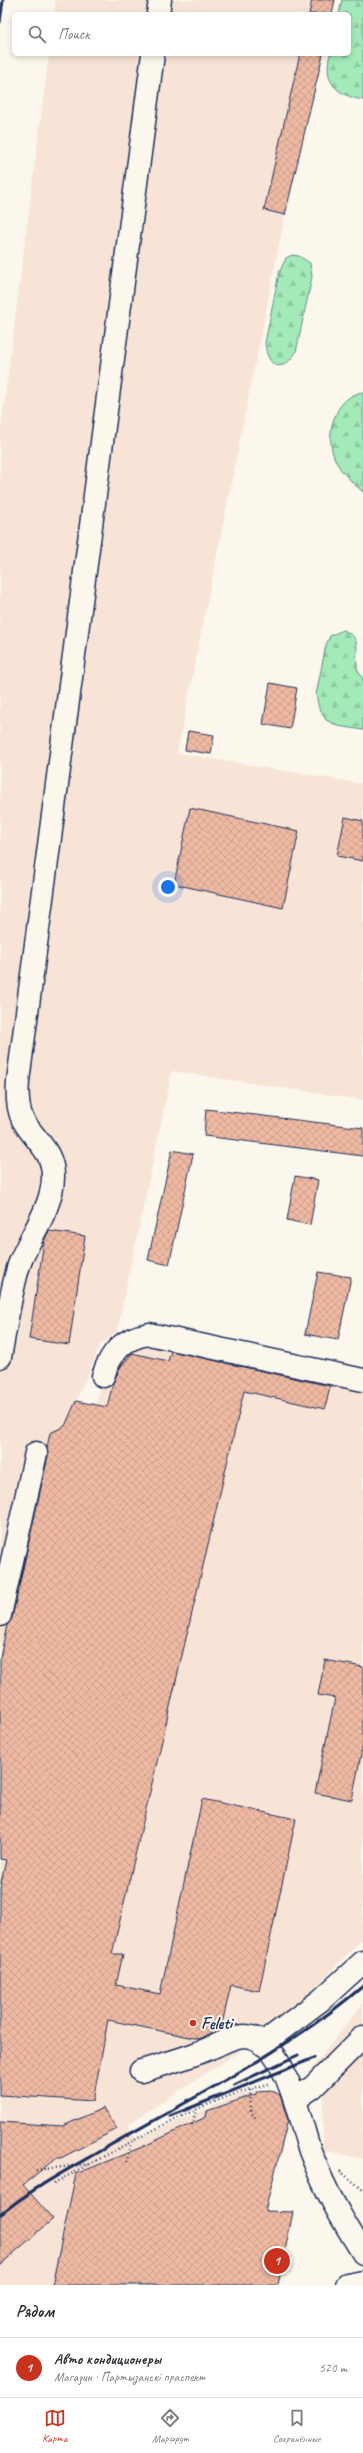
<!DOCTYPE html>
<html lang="ru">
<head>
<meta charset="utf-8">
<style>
	body { margin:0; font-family:Caveat,sans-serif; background:#f2f2f3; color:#2b2b33 }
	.you { position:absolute; left:168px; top:887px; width:14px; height:14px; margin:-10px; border:3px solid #fff; border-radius:50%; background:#1a73e8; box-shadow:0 0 0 6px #1a73e833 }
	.badge { display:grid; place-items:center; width:26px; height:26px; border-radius:50%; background:#c8321e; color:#fff; font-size:13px; font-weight:700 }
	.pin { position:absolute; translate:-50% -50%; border:2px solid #fff; box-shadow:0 1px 4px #0006 }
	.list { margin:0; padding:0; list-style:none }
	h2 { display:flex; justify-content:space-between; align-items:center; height:52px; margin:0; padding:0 16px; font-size:17px }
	h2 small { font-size:13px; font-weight:400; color:#7c7c81 }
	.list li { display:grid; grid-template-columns:26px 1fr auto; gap:12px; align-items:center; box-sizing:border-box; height:60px; padding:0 16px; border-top:1px solid #e1e1e2 }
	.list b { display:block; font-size:15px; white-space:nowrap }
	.list p { margin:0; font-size:13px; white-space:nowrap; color:#7c7c81 }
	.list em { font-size:13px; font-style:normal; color:#7c7c81 }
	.icon { flex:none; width:22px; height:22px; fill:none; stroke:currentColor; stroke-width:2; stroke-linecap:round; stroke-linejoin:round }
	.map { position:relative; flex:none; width:363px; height:2285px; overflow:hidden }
	.search { position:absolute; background:#fff; box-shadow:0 2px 6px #0003; left:12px; right:12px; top:12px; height:44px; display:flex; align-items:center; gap:10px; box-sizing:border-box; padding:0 14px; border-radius:6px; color:#7c7c81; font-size:15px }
	.sheet { height:112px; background:#fff }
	nav { display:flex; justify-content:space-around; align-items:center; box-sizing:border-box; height:56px; border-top:1px solid #e1e1e2; background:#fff; font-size:11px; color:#7c7c81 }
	nav a { display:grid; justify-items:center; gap:2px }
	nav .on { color:#c8321e }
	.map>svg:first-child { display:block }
	.built { fill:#f7e4d6 }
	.forest { fill:url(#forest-firs); stroke:#5f8c8b }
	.building { fill:url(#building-cross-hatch); stroke:#1b2f5e }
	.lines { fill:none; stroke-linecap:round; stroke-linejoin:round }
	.minor-casing { stroke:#1b2f5e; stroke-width:25 }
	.path { stroke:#1b2f5e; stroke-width:2.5; stroke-dasharray:1 3; stroke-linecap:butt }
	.minor { stroke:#fbf7ec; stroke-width:22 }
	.rail { stroke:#1b2f5e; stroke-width:3 }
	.poi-dot { fill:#c8321e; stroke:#fbf7ec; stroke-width:1.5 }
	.labels { text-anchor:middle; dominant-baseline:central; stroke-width:4; stroke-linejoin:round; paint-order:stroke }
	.poi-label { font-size:17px; font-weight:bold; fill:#1b2f5e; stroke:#fbf7ec; text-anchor:start }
</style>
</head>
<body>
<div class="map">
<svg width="363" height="2285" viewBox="0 0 363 2285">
	<defs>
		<pattern id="forest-firs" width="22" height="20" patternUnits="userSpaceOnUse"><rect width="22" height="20" fill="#a3eab8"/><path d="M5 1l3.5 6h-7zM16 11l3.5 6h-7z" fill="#8cc9a1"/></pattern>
		<pattern id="building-cross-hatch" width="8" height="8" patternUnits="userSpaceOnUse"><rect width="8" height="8" fill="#efb9a2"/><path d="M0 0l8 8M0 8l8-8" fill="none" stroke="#cc9f8e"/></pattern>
	</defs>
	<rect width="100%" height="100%" fill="#fbf7ec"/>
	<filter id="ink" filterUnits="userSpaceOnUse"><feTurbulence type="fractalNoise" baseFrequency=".025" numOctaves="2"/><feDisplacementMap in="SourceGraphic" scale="8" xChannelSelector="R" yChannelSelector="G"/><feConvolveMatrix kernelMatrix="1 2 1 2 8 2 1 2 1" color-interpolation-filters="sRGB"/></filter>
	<g filter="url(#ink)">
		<g class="built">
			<path d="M 56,0 L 335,0 L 332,14 L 54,14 Z"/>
			<path d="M 49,54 L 323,54 L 285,215 L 177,753 L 363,784 L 363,1100 L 172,1071 L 117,1331 L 101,1344 L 76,1401 L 96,1405 L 103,1376 L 136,1336 L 363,1386 L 363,1938 L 291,2013 L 243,2049 L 127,2125 L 135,2139 L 246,2092 L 271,2090 L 292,2103 L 265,2211 L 251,2285 L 0,2285 L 0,436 Z"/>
			<path d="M 363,2003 L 363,2159 L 323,2150 L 323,2086 L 308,2073 Z"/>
		</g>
		<g class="forest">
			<path d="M 342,0 L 363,0 L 363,100 C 336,95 323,82 330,54 L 349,54 L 349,14 L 339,14 Z"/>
			<path d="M 292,255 L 299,256 L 310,263 L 312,277 L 296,352 C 282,375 267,367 265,343 L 279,273 L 286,258 Z"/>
			<path d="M 363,392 L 363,492 C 352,482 339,471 334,457 C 325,433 335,396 363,392 Z"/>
			<path d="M 343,630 C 363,638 355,651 357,666 C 357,672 362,675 363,680 C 363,696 363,714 363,730 L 338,726 L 326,720 L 319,708 L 316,695 L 326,645 L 330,636 Z"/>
		</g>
		<g class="building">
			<path d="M 312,0 L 335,0 L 332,14 L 309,14 Z"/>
			<path d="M 300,54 L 323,54 L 285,215 L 264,210 Z"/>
			<path d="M 270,683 L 297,688 L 290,729 L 263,724 Z"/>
			<path d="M 188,731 L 214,735 L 211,754 L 185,750 Z"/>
			<path d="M 190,808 L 299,831 L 283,908 L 174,884 Z"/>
			<path d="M 345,817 L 363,821 L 363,861 L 337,856 Z"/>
			<path d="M 206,1109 L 363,1128 L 363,1156 L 204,1136 Z"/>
			<path d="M 172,1150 L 193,1154 L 169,1265 L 148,1260 Z"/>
			<path d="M 295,1176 L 318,1180 L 310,1225 L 287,1220 Z"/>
			<path d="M 49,1231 L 85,1236 L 69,1345 L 29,1339 L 44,1241 Z"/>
			<path d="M 318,1272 L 351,1277 L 338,1340 L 305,1334 Z"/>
			<path d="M 171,1351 L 330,1386 L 325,1409 L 244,1391 L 112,1954 L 123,1954 L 116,1985 L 160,1994 L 202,1799 L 296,1819 L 259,1991 L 231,1985 L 222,2024 L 213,2022 L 211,2034 L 199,2039 L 108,2020 L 93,2101 L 0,2095 L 0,1887 L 6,1860 L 0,1859 L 0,1658 L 7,1625 L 12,1618 L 48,1456 L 47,1447 L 50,1433 L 65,1426 L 76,1401 L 107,1407 L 113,1383 L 121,1366 L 132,1353 L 168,1361 Z"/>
			<path d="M 325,1660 L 363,1667 L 363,1744 L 352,1800 L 315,1793 L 335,1698 L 318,1695 Z"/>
			<path d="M 271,2090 L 280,2095 L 288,2120 L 265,2211 L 293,2212 L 278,2285 L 52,2285 L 76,2174 L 142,2147 L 206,2117 L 207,2111 L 256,2094 L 257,2091 Z"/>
			<path d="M 103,2108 L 117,2129 L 61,2158 L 56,2158 L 23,2185 L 53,2219 L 0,2265 L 0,2122 L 63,2126 Z"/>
		</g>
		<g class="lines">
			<defs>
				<g id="minor">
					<path d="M 158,14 L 160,0"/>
					<path d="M 0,1357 C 6,1326 10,1294 19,1265 C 29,1237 53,1207 53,1177 C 54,1151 34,1140 23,1120 C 17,1108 17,1094 18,1081 L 153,54"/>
					<path d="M 103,1376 C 111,1352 123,1338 149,1334 L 363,1380"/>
					<path d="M 0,1615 L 36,1453"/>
					<path d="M 262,2044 L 321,2000 L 363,1962"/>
					<path d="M 141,2071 C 164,2064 188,2058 210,2048 C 221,2044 232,2036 244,2036 C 285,2037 299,2119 309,2148 C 312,2157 316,2165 319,2173 C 331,2201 347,2227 363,2253"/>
					<path d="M 296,2099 L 313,2087 L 363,2037"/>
					<path d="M 347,2285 L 363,2282"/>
				</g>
			</defs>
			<use href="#minor" class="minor-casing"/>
			<g class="path">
				<path d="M 250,2090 L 251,2112 L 256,2118"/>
				<path d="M 192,2125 L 196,2111"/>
				<path d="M 127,2162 L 130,2144"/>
				<path d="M 36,2170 L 89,2164"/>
				<path d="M 340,2171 L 363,2190"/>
				<path d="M 54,2183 C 122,2148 195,2102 269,2084"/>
			</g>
			<use href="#minor" class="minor"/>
			<g class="rail">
				<path d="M 0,22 L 3,0"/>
				<path d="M 234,2085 L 298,2055"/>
				<path d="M 170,2116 L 314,2058"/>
				<path d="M 0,2215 C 32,2188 71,2168 107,2147 C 195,2096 285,2053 363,1986"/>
			</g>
		</g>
	</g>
	<circle class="poi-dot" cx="193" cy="2023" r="4"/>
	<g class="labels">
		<g class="poi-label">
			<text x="201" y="2023">Feleti</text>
		</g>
	</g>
</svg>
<div class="you"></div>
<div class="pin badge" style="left:277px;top:2261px">1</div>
<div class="search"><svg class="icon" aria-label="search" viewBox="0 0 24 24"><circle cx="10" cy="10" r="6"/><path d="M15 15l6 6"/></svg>Поиск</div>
</div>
<section class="sheet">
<h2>Рядом<small></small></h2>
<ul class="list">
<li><span class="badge">1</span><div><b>Авто кондиционеры</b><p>Магазин · Партызанскі праспект</p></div><em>520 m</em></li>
</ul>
</section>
<nav>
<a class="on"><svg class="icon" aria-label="map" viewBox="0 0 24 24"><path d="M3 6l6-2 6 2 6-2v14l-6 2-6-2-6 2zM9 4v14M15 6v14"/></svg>Карта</a>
<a><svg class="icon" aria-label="directions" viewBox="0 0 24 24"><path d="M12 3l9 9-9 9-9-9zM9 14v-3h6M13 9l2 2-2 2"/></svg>Маршрут</a>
<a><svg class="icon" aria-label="saved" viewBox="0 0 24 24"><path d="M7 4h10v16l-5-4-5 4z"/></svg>Сохранённые</a>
</nav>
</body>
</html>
